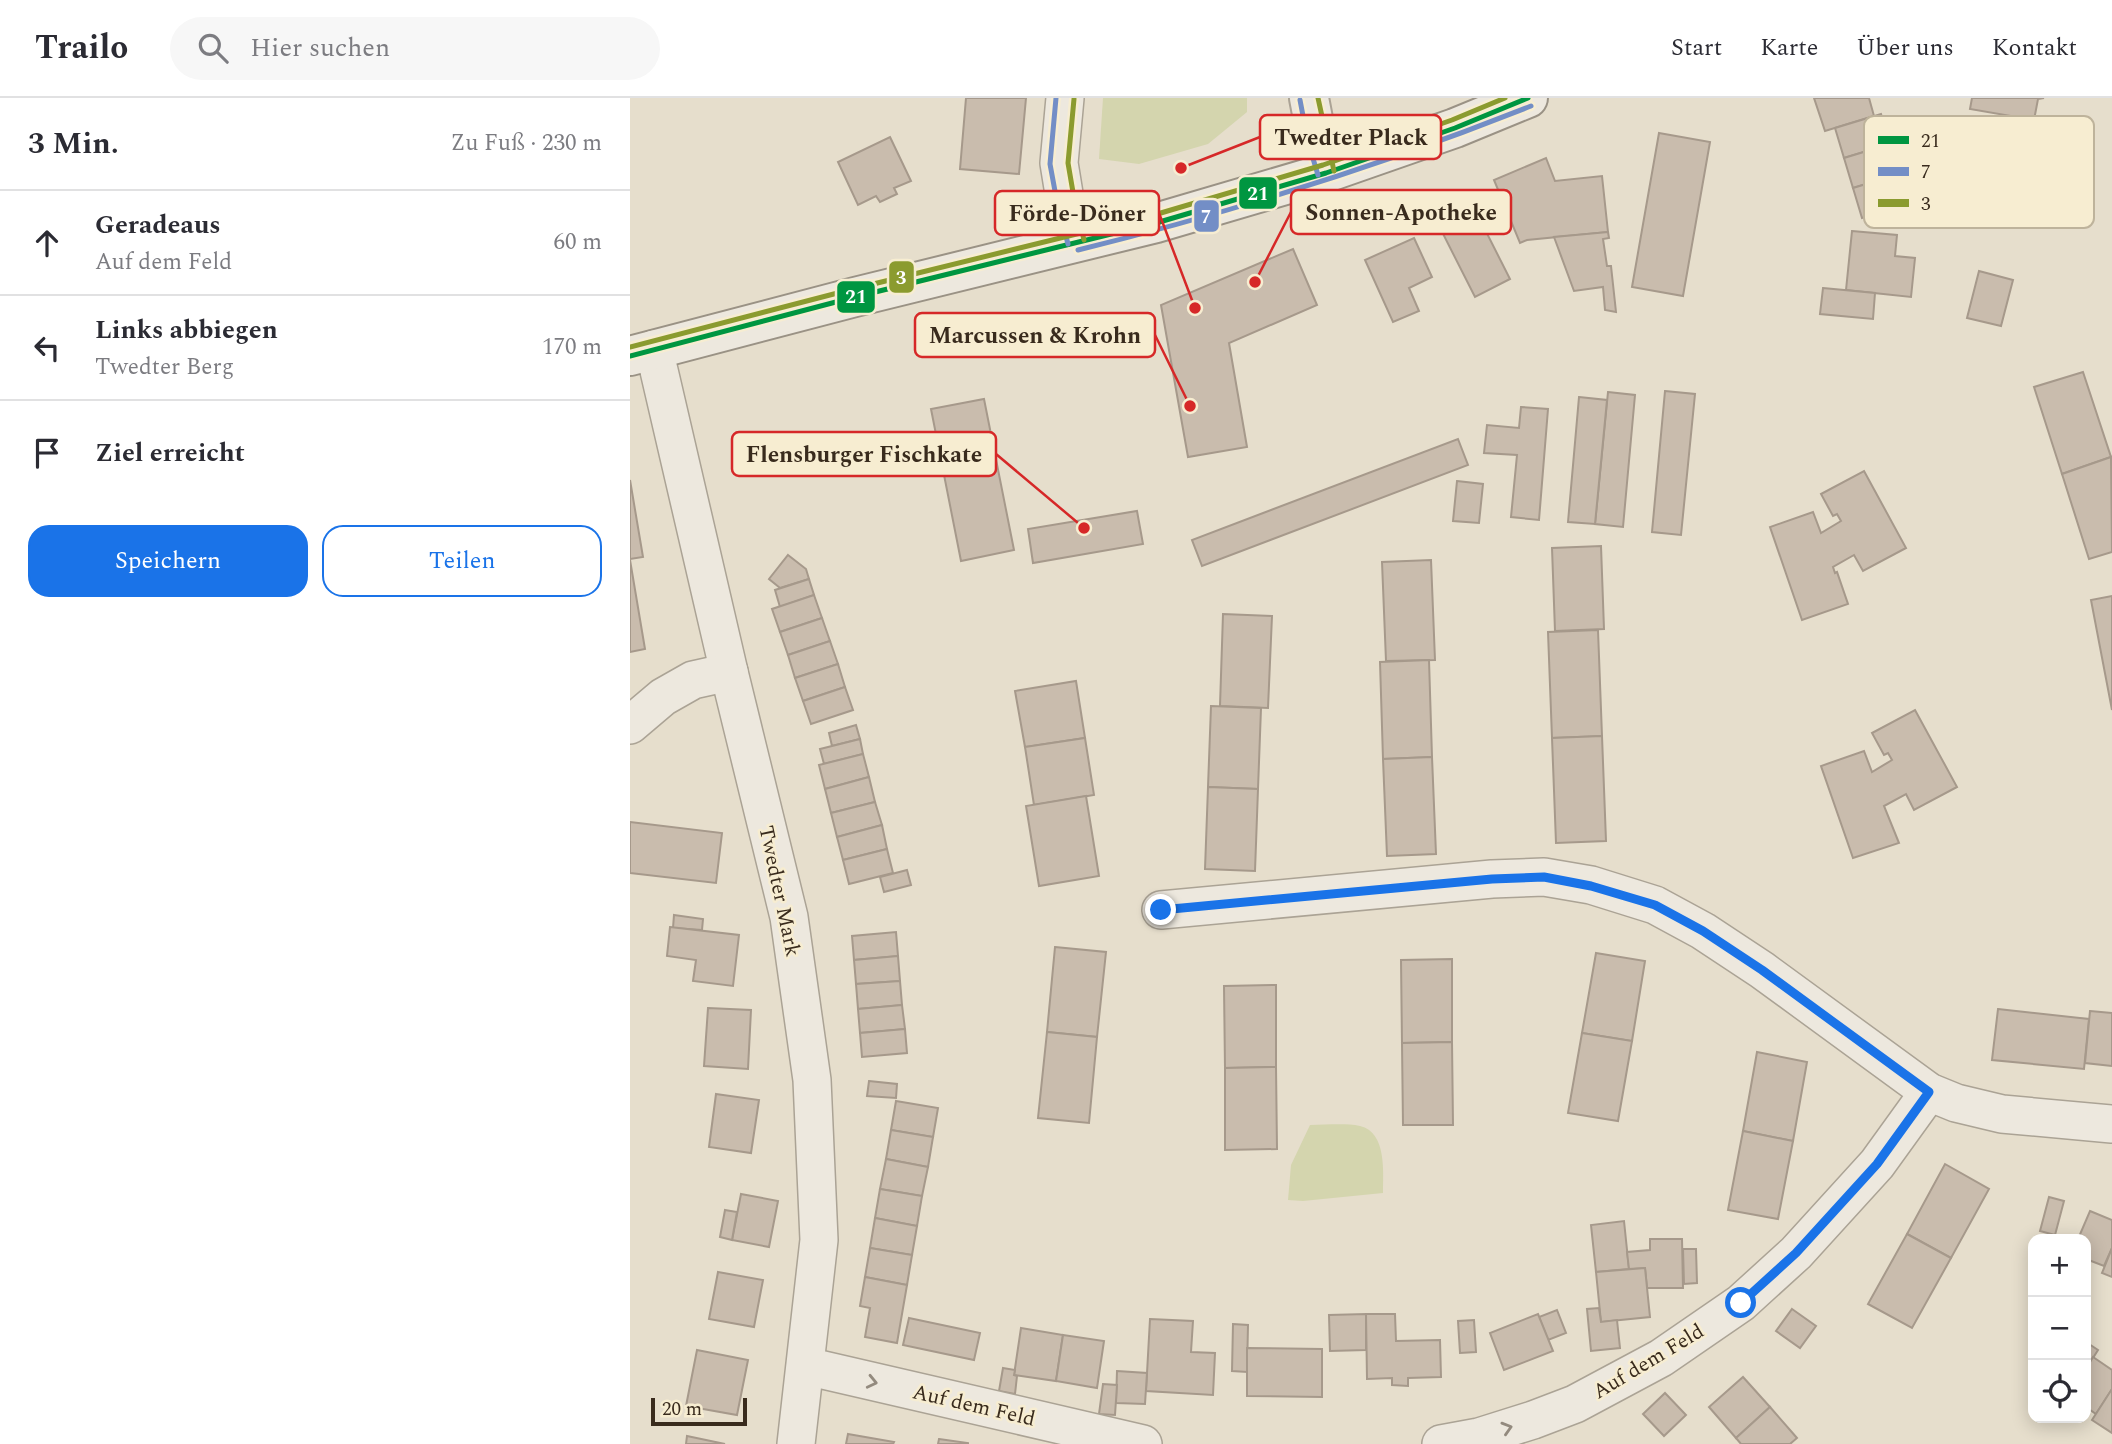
<!DOCTYPE html>
<html lang="de">
<head>
<meta charset="utf-8">
<style>
  :root { --surface:#fff; --page:#f7f7f7; --text:#2b2b33; --muted:#7c7c81; --line:#e1e1e2; --accent:#1a73e8 }
  body { margin:0; font-family:Spectral,serif; background:var(--page); color:var(--text) }
  .controls { position:absolute; right:21px; bottom:21px; display:grid; overflow:hidden; border-radius:14px; box-shadow:0 4px 18px #0003 }
  .controls button { width:63px; height:63px; display:grid; place-items:center; padding:0; border:0; border-bottom:2px solid var(--line); background:var(--surface); color:var(--text); font:35px sans-serif }
  .scale { position:absolute; left:21px; bottom:18px; width:96px; box-sizing:border-box; padding-left:7px; border:4px solid #392b1d; border-top:0; font-size:19px; line-height:24px; white-space:nowrap; color:#392b1d; -webkit-text-stroke:5px #f7edd1; paint-order:stroke }
  .stop { position:absolute; width:21px; height:21px; margin:-16px; border:5px solid #1a73e8; border-radius:50%; background:#fff }
  .stop.end { background:#1a73e8; border-color:#fff; box-shadow:0 2px 7px #0008 }
  .list { margin:0; padding:0; list-style:none }
  h2 { display:flex; justify-content:space-between; align-items:center; height:91px; margin:0; padding:0 28px; font-size:30px }
  h2 small { font-size:23px; font-weight:400; color:var(--muted) }
  .list li { display:grid; grid-template-columns:46px 1fr auto; gap:21px; align-items:center; box-sizing:border-box; height:105px; padding:0 28px; border-top:2px solid var(--line) }
  .list b { display:block; font-size:26px; white-space:nowrap }
  .list p { margin:0; font-size:23px; white-space:nowrap; color:var(--muted) }
  .list em { font-size:23px; font-style:normal; color:var(--muted) }
  .actions { display:flex; gap:14px; padding:21px 28px }
  .actions a { flex:1; padding:16px 0; border:2px solid var(--accent); border-radius:21px; text-align:center; font-size:24px; color:var(--accent) }
  .actions .main { background:var(--accent); color:#fff }
  .icon { flex:none; width:38px; height:38px; fill:none; stroke:currentColor; stroke-width:2; stroke-linecap:round; stroke-linejoin:round }
  .map { position:relative; flex:none; width:1482px; height:1346px; overflow:hidden }
  header { display:flex; align-items:center; gap:42px; box-sizing:border-box; height:98px; padding:0 35px; background:var(--surface); border-bottom:2px solid var(--line) }
  header strong { font-size:33px }
  nav { display:flex; gap:38px; margin-inline-start:auto; font-size:24px }
  .search { width:490px; height:63px; background:var(--page); display:flex; align-items:center; gap:18px; box-sizing:border-box; padding:0 24px; border-radius:38px; color:var(--muted); font-size:26px }
  main { display:flex }
  aside { flex:1; background:var(--surface) }
  .map>svg:first-child { display:block }
  .green { fill:#d4d5ae }
  .building { fill:#c9bcad; stroke:#a6998b; stroke-width:2 }
  .lines { fill:none; stroke-linecap:round; stroke-linejoin:round }
  .minor-casing { stroke:#aba395; stroke-width:40 }
  .tertiary-casing { stroke:#aba395; stroke-width:42 }
  .secondary-casing { stroke:#9a9285; stroke-width:42 }
  .minor { stroke:#ede8de; stroke-width:37 }
  .tertiary { stroke:#ede8de; stroke-width:38 }
  .secondary { stroke:#ede8de; stroke-width:38 }
  .bus-1-casing { stroke:#f7edd1; stroke-width:10 }
  .bus-2-casing { stroke:#f7edd1; stroke-width:10 }
  .bus-3-casing { stroke:#f7edd1; stroke-width:10 }
  .bus-1 { stroke:#009641; stroke-width:5 }
  .bus-2 { stroke:#738ec6; stroke-width:5 }
  .bus-3 { stroke:#8b9b2f; stroke-width:5 }
  .oneway { stroke:#938a7e }
  .route { stroke:#1a73e8; stroke-width:9 }
  .labels { text-anchor:middle; stroke-width:5; stroke-linejoin:round; paint-order:stroke }
  .street-label { font-size:21px; fill:#392b1d; stroke:#f7edd1 }
  .key { fill:#f7edd1; stroke:#beb39b; stroke-width:2 }
  .key-label { font-size:19px; fill:#392b1d }
  .leader { fill:none; stroke:#d62828; stroke-width:2.5 }
  .callout-dot { fill:#d62828; stroke:#f7edd1; stroke-width:2.5 }
  .callout { fill:#f7edd1; stroke:#d62828; stroke-width:2.5 }
  .callout-label { font-size:23px; text-anchor:middle; font-weight:bold; fill:#392b1d }
  .line-badge { stroke:#f7edd1; stroke-width:2.5 }
  .badge-label { font-size:19px; text-anchor:middle; font-weight:bold; fill:#fff }
</style>
</head>
<body>
<header>
<strong>Trailo</strong>
<div class="search"><svg class="icon" aria-label="search" viewBox="0 0 24 24"><circle cx="10" cy="10" r="6"/><path d="M15 15l6 6"/></svg>Hier suchen</div>
<nav><a>Start</a><a>Karte</a><a>Über uns</a><a>Kontakt</a></nav>
</header>
<main>
<aside>
<h2>3 Min.<small>Zu Fuß · 230 m</small></h2>
<ul class="list">
<li><svg class="icon" aria-label="ahead" viewBox="0 0 24 24"><path d="M12 20V5M6 11l6-6 6 6"/></svg><div><b>Geradeaus</b><p>Auf dem Feld</p></div><em>60 m</em></li>
<li><svg class="icon" aria-label="left" viewBox="0 0 24 24"><path d="M17 20v-9H6M10 6l-5 5 5 5"/></svg><div><b>Links abbiegen</b><p>Twedter Berg</p></div><em>170 m</em></li>
<li><svg class="icon" aria-label="arrive" viewBox="0 0 24 24"><path d="M6 21V4h12l-3 4 3 4H6"/></svg><div><b>Ziel erreicht</b></div></li>
</ul>
<div class="actions"><a class="main">Speichern</a><a>Teilen</a></div>
</aside>
<div class="map">
<svg width="1482" height="1346" viewBox="0 0 1482 1346">
  <rect width="100%" height="100%" fill="#e6decc"/>
  <g class="green">
    <polygon points="473,0 617,0 617,14 578,46 509,66 469,61"/>
    <path d="M680,1027C696,1027 715,1025 730,1028C757,1034 753,1075 753,1095L673,1103L658,1102L661,1067Z"/>
  </g>
  <g class="building">
    <polygon points="336,0 396,0 389,76 330,71"/>
    <polygon points="1184,0 1239,0 1244,18 1195,33"/>
    <polygon points="1342,0 1414,0 1408,1 1404,22 1340,11"/>
    <polygon points="1251,16 1260,46 1214,60 1205,30"/>
    <polygon points="1029,35 1080,44 1053,198 1002,189"/>
    <polygon points="260,39 281,83 264,90 267,96 250,104 246,98 228,107 208,64"/>
    <polygon points="1260,46 1269,76 1223,90 1214,60"/>
    <polygon points="916,60 925,83 972,78 978,134 897,142 890,145 864,82"/>
    <polygon points="1269,76 1278,106 1232,120 1223,90"/>
    <polygon points="837,96 880,181 845,199 802,114"/>
    <polygon points="1222,133 1267,137 1265,158 1285,160 1281,199 1216,192"/>
    <polygon points="978,134 979,140 973,141 977,168 981,168 986,214 975,212 973,189 944,193 924,139"/>
    <polygon points="784,140 802,179 779,190 789,213 763,224 735,162"/>
    <polygon points="663,151 687,207 599,245 617,349 558,359 531,207"/>
    <polygon points="1349,173 1383,182 1371,228 1337,220"/>
    <polygon points="1193,190 1245,195 1243,221 1190,216"/>
    <polygon points="1453,274 1481,359 1432,376 1404,289"/>
    <polygon points="1035,293 1065,296 1051,437 1022,434"/>
    <polygon points="978,294 1005,297 993,429 965,426"/>
    <polygon points="949,299 977,302 965,426 938,424"/>
    <polygon points="354,301 384,452 331,463 301,311"/>
    <polygon points="891,309 918,311 909,422 881,419 887,357 854,355 857,327 889,330"/>
    <polygon points="828,341 838,367 572,468 562,442"/>
    <polygon points="1481,359 1482,454 1459,461 1432,376"/>
    <polygon points="1234,373 1276,450 1233,473 1224,457 1203,469 1205,475 1207,474 1218,506 1172,522 1140,429 1183,414 1191,435 1211,423 1207,416 1203,418 1191,396"/>
    <polygon points="0,382 13,459 0,461"/>
    <polygon points="827,383 853,386 849,425 823,423"/>
    <polygon points="507,413 513,446 403,465 398,431"/>
    <polygon points="971,448 974,531 925,533 922,450"/>
    <polygon points="158,457 176,471 179,481 150,490 139,481"/>
    <polygon points="0,462 15,551 0,554"/>
    <polygon points="801,462 805,562 756,563 752,464"/>
    <polygon points="179,481 184,497 150,509 145,492"/>
    <polygon points="184,497 192,520 150,534 142,511"/>
    <polygon points="1482,498 1482,612 1461,502"/>
    <polygon points="593,516 642,518 638,610 590,608"/>
    <polygon points="192,520 200,543 158,557 150,534"/>
    <polygon points="968,532 972,638 922,640 918,534"/>
    <polygon points="200,543 208,566 165,580 158,557"/>
    <polygon points="799,562 802,659 753,661 750,564"/>
    <polygon points="208,566 215,589 173,603 165,580"/>
    <polygon points="446,583 455,640 395,649 385,593"/>
    <polygon points="215,589 223,612 181,626 173,603"/>
    <polygon points="581,608 631,610 628,691 578,689"/>
    <polygon points="1285,612 1327,689 1284,712 1276,696 1254,708 1269,745 1223,760 1191,668 1234,653 1242,674 1262,662 1258,655 1254,657 1242,635"/>
    <polygon points="226,627 230,641 202,648 199,635"/>
    <polygon points="972,638 976,743 926,745 922,640"/>
    <polygon points="455,640 464,697 404,707 395,649"/>
    <polygon points="230,641 233,656 194,666 190,651"/>
    <polygon points="233,656 239,679 195,691 189,667"/>
    <polygon points="802,659 806,756 757,758 753,661"/>
    <polygon points="239,679 245,704 201,715 195,691"/>
    <polygon points="578,689 628,691 625,773 575,771"/>
    <polygon points="456,698 469,778 409,788 396,708"/>
    <polygon points="245,704 252,727 207,739 201,715"/>
    <polygon points="0,724 92,735 86,785 0,775"/>
    <polygon points="252,727 257,751 213,762 207,739"/>
    <polygon points="257,751 263,775 219,786 213,762"/>
    <polygon points="277,772 281,787 254,794 250,779"/>
    <polygon points="44,817 73,821 72,832 43,830"/>
    <polygon points="40,829 109,837 103,888 63,883 66,862 37,858"/>
    <polygon points="266,834 268,858 224,862 222,838"/>
    <polygon points="425,849 476,854 467,939 417,934"/>
    <polygon points="966,855 1015,863 1002,943 952,935"/>
    <polygon points="268,858 270,883 226,886 224,862"/>
    <polygon points="822,861 822,944 772,945 771,862"/>
    <polygon points="270,883 272,907 228,911 226,886"/>
    <polygon points="646,887 646,969 595,970 594,888"/>
    <polygon points="272,907 275,931 230,935 228,911"/>
    <polygon points="78,910 121,912 118,971 74,968"/>
    <polygon points="1368,911 1459,921 1454,971 1362,962"/>
    <polygon points="1460,913 1482,915 1482,968 1455,965"/>
    <polygon points="275,931 277,955 232,959 230,935"/>
    <polygon points="417,934 467,939 459,1025 408,1020"/>
    <polygon points="952,935 1002,943 988,1023 938,1015"/>
    <polygon points="822,944 823,1027 773,1027 772,945"/>
    <polygon points="1127,954 1177,964 1163,1043 1113,1033"/>
    <polygon points="646,969 647,1051 595,1052 595,970"/>
    <polygon points="239,983 267,986 266,1000 237,998"/>
    <polygon points="86,996 129,1002 121,1055 79,1049"/>
    <polygon points="266,1003 308,1010 303,1039 261,1032"/>
    <polygon points="261,1032 303,1039 298,1069 256,1061"/>
    <polygon points="1113,1033 1163,1043 1148,1121 1098,1112"/>
    <polygon points="256,1061 298,1069 292,1098 250,1091"/>
    <polygon points="1315,1066 1359,1091 1321,1160 1277,1136"/>
    <polygon points="250,1091 292,1098 287,1128 245,1120"/>
    <polygon points="111,1096 148,1103 139,1149 102,1142"/>
    <polygon points="1419,1099 1434,1103 1425,1137 1410,1133"/>
    <polygon points="95,1112 107,1114 102,1142 90,1139"/>
    <polygon points="1460,1113 1482,1122 1482,1150 1474,1168 1456,1161 1456,1141 1448,1141"/>
    <polygon points="245,1120 287,1128 282,1157 240,1150"/>
    <polygon points="994,1123 999,1171 966,1174 961,1127"/>
    <polygon points="1277,1136 1321,1160 1282,1230 1238,1206"/>
    <polygon points="1020,1141 1052,1141 1053,1190 1017,1190 1015,1170 999,1171 997,1154 1020,1152"/>
    <polygon points="240,1150 282,1157 277,1187 235,1179"/>
    <polygon points="1482,1150 1482,1179 1472,1175"/>
    <polygon points="1053,1151 1066,1151 1067,1185 1054,1186"/>
    <polygon points="1015,1170 1020,1219 971,1224 966,1174"/>
    <polygon points="88,1174 133,1182 124,1229 79,1221"/>
    <polygon points="235,1179 277,1187 267,1245 235,1239 240,1210 230,1208"/>
    <polygon points="969,1210 971,1224 987,1222 990,1250 961,1253 957,1211"/>
    <polygon points="1162,1211 1186,1228 1170,1250 1146,1233"/>
    <polygon points="927,1212 936,1235 918,1242 909,1219"/>
    <polygon points="736,1216 765,1216 766,1243 810,1242 811,1279 778,1280 778,1288 762,1287 762,1280 737,1281"/>
    <polygon points="736,1216 736,1252 700,1253 699,1217"/>
    <polygon points="908,1216 923,1253 874,1272 860,1235"/>
    <polygon points="279,1220 350,1235 344,1262 273,1247"/>
    <polygon points="520,1221 563,1223 561,1254 585,1255 583,1297 516,1293"/>
    <polygon points="844,1222 846,1254 830,1255 828,1223"/>
    <polygon points="603,1226 618,1227 617,1274 602,1273"/>
    <polygon points="391,1230 433,1237 426,1283 384,1277"/>
    <polygon points="433,1237 474,1243 467,1290 426,1283"/>
    <polygon points="1456,1244 1468,1252 1456,1271"/>
    <polygon points="617,1250 692,1251 692,1299 617,1298"/>
    <polygon points="67,1252 118,1262 107,1317 56,1308"/>
    <polygon points="1463,1259 1482,1272 1482,1291 1466,1316 1456,1309 1456,1271"/>
    <polygon points="373,1270 385,1272 384,1277 387,1278 385,1296 369,1293"/>
    <polygon points="487,1273 517,1275 515,1306 486,1305"/>
    <polygon points="1113,1279 1140,1309 1106,1340 1079,1309"/>
    <polygon points="473,1286 487,1287 485,1317 469,1316"/>
    <polygon points="1482,1291 1482,1335 1462,1322"/>
    <polygon points="1035,1295 1056,1317 1034,1338 1013,1316"/>
    <polygon points="1140,1309 1167,1340 1160,1346 1111,1346 1106,1340"/>
    <polygon points="218,1336 264,1344 263,1346 216,1346"/>
    <polygon points="57,1338 95,1346 56,1346"/>
    <polygon points="309,1341 338,1345 338,1346 308,1346"/>
  </g>
  <g class="lines">
    <g class="minor-casing">
      <g id="minor">
        <polyline points="435,0 429,65 435,102 446,144"/>
        <polyline points="24,251 99,574 159,819 182,982 189,1142 166,1346"/>
        <polyline points="0,627 33,599 63,582 99,574"/>
        <polyline points="531,812 862,781 914,779 961,787 1025,807 1073,833 1132,872 1299,994 1326,1005 1372,1016 1482,1026"/>
        <polyline points="176,1268 513,1346"/>
        <polyline points="811,1346 849,1339 903,1322 945,1306 1031,1260 1111,1205 1166,1155 1247,1066 1299,994"/>
      </g>
    </g>
    <g class="tertiary-casing">
      <polyline id="tertiary" points="679,0 687,42 696,75"/>
    </g>
    <g class="secondary-casing">
      <polyline id="secondary" points="0,258 225,199 526,125 696,75 825,30 898,0"/>
    </g>
    <use href="#minor" class="minor"/>
    <use href="#tertiary" class="tertiary"/>
    <use href="#secondary" class="secondary"/>
    <g class="bus-1-casing">
      <polyline id="bus-1" points="0,258 225,199 526,125 696,75 825,30 898,0"/>
    </g>
    <g class="bus-2-casing">
      <g id="bus-2">
        <polyline points="426,0 420,66 427,104 438,146"/>
        <polyline points="670,2 678,44 688,77"/>
        <path d="M448,152C603,114 753,67 901,8"/>
      </g>
    </g>
    <g class="bus-3-casing">
      <g id="bus-3">
        <polyline points="688,0 704,73"/>
        <polyline points="444,1 438,65 444,100 454,142"/>
        <polyline points="0,249 223,191 524,117 693,67 822,22 875,0"/>
      </g>
    </g>
    <use href="#bus-1" class="bus-1"/>
    <use href="#bus-2" class="bus-2"/>
    <use href="#bus-3" class="bus-3"/>
  </g>
  <defs><path id="oneway-chevron" d="M-2-3.5L2.5 0L-2 3.5" fill="none" stroke-width="1.6" stroke-linecap="round" stroke-linejoin="round" transform="scale(1.75)"/></defs>
  <g class="oneway">
    <use href="#oneway-chevron" transform="translate(242 1284) rotate(13)"/>
    <use href="#oneway-chevron" transform="translate(877 1330) rotate(-17)"/>
  </g>
  <g class="lines">
    <polyline class="route" points="531,812 862,781 914,779 961,788 1025,807 1073,833 1132,872 1299,994 1247,1066 1166,1155 1111,1205"/>
  </g>
  <g class="labels">
    <g class="street-label">
      <text transform="translate(150 793) rotate(78)" y="7">Twedter Mark</text>
      <text transform="translate(1018 1263) rotate(-31)" y="7">Auf dem Feld</text>
      <text transform="translate(344 1307) rotate(13)" y="7">Auf dem Feld</text>
    </g>
  </g>
  <rect x="1234" y="18" width="230" height="112" rx="10" class="key"/>
  <rect x="1248" y="38" width="31" height="8" fill="#009641"/>
  <rect x="1248" y="69" width="31" height="9" fill="#738ec6"/>
  <rect x="1248" y="101" width="31" height="8" fill="#8b9b2f"/>
  <g class="key-label">
    <text x="1291" y="49">21</text>
    <text x="1291" y="80">7</text>
    <text x="1291" y="112">3</text>
  </g>
  <path class="leader" d="M551 70L630 39M625 184L661 114M565 210L529 115M560 308L525 237M454 430L366 356"/>
  <g class="callout-dot">
    <circle cx="551" cy="70" r="7"/>
    <circle cx="625" cy="184" r="7"/>
    <circle cx="565" cy="210" r="7"/>
    <circle cx="560" cy="308" r="7"/>
    <circle cx="454" cy="430" r="7"/>
  </g>
  <g class="callout">
    <rect x="630" y="17" width="181" height="44" rx="7"/>
    <rect x="661" y="92" width="220" height="44" rx="7"/>
    <rect x="365" y="93" width="164" height="44" rx="7"/>
    <rect x="285" y="215" width="240" height="44" rx="7"/>
    <rect x="102" y="334" width="264" height="44" rx="7"/>
  </g>
  <g class="callout-label">
    <text x="721" y="47">Twedter Plack</text>
    <text x="771" y="122">Sonnen-Apotheke</text>
    <text x="447" y="123">Förde-Döner</text>
    <text x="405" y="245">Marcussen &amp; Krohn</text>
    <text x="234" y="364">Flensburger Fischkate</text>
  </g>
  <g class="line-badge">
    <rect x="608" y="78" width="40" height="34" rx="7" fill="#009641"/>
    <rect x="563" y="101" width="27" height="34" rx="7" fill="#738ec6"/>
    <rect x="258" y="162" width="27" height="34" rx="7" fill="#8b9b2f"/>
    <rect x="206" y="182" width="40" height="34" rx="7" fill="#009641"/>
  </g>
  <g class="badge-label">
    <text x="628" y="102">21</text>
    <text x="576" y="125">7</text>
    <text x="271" y="186">3</text>
    <text x="226" y="205">21</text>
  </g>
</svg>
<div class="controls">
<button>+</button>
<button>−</button>
<button><svg class="icon" aria-label="locate" viewBox="0 0 24 24"><circle cx="12" cy="12" r="6"/><path d="M12 2v4M12 18v4M2 12h4M18 12h4"/></svg></button>
</div>
<div class="scale">20 m</div>
<div class="stop" style="left:1111px;top:1205px"></div>
<div class="stop end" style="left:531px;top:812px"></div>
</div>
</main>
</body>
</html>
